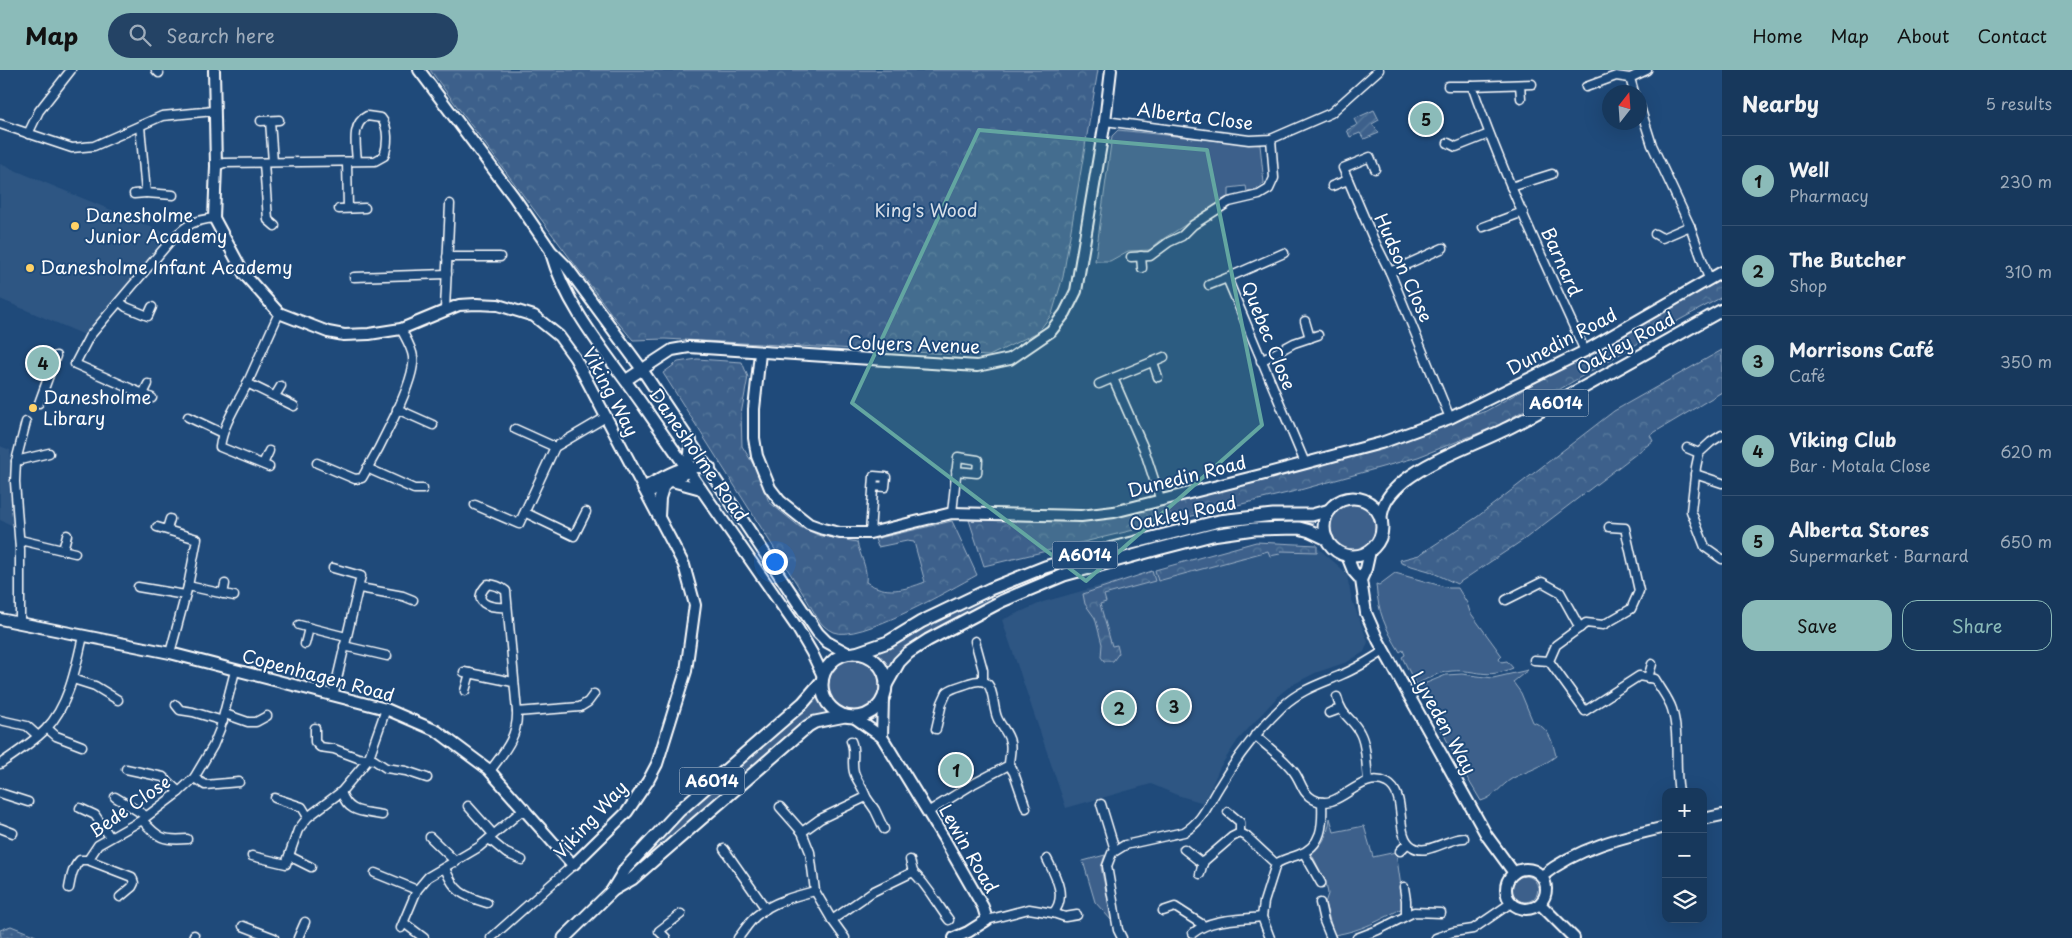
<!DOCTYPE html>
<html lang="en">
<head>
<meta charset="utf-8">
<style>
  :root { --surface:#17385c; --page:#244365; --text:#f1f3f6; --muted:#9eacbb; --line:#365272; --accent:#8bbbb9 }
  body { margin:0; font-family:"Playpen Sans",sans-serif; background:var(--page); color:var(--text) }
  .controls { position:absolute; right:15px; bottom:15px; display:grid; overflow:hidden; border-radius:10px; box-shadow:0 5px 20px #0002 }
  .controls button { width:45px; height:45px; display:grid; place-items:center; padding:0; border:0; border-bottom:1px solid var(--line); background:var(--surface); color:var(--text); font:25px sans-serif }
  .compass { position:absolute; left:1602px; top:15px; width:45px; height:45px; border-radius:50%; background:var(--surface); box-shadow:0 5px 20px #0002; rotate:17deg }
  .you { position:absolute; left:774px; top:491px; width:18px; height:18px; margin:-12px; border:4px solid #fff; border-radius:50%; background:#1a73e8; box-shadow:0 0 0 8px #1a73e833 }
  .badge { display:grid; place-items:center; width:32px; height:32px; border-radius:50%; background:var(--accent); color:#111; font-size:16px; font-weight:700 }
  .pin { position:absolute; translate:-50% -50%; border:2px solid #fff; box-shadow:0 1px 5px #0006 }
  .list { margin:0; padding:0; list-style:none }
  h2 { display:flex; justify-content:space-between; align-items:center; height:65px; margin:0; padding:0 20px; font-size:21px }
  h2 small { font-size:16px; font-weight:400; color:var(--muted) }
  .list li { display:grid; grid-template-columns:32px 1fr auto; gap:15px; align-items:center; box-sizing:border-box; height:90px; padding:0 20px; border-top:1px solid var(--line) }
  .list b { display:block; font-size:19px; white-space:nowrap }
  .list p { margin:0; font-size:16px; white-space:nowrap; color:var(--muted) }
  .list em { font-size:16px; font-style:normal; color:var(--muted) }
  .actions { display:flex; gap:10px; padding:15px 20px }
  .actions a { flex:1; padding:11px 0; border:1px solid var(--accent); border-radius:15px; text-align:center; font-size:18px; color:var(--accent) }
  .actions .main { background:var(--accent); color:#111 }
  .icon { flex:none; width:28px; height:28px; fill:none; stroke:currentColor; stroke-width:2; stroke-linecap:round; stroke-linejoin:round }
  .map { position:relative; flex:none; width:1722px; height:868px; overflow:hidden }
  header { display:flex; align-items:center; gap:30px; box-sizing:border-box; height:70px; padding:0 25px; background:var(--accent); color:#111 }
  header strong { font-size:24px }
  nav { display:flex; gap:28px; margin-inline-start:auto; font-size:18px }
  .search { width:350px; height:45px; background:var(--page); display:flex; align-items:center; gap:12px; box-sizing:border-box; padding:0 18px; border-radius:28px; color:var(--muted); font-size:19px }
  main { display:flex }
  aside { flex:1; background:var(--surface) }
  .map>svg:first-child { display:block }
  .built { fill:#2e5683 }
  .grass { fill:#3c618b; stroke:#9eb0c5 }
  .forest { fill:url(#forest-crowns); stroke:#9eb0c5 }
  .park { fill:url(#park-dots); stroke:#9eb0c5 }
  .garden { fill:url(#garden-furrows); stroke:#9eb0c5 }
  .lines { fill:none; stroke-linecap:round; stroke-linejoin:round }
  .street-casing { stroke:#fff; stroke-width:11 }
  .secondary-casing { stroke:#fff; stroke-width:14 }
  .primary-casing { stroke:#fff; stroke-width:15 }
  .street { stroke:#1f4a7a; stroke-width:8 }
  .secondary { stroke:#1f4a7a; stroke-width:10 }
  .primary { stroke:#1f4a7a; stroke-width:11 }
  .marked { fill:#63a6a1; fill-opacity:0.2; stroke:#63a6a1; stroke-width:4; stroke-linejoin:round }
  .poi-dot { fill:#ffd166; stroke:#1f4a7a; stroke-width:2 }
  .labels { text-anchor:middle; stroke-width:4; stroke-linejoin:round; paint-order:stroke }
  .shield { fill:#1f4a7a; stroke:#bcc9d7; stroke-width:1 }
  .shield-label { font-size:16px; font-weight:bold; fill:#fff }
  .street-label { font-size:18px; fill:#fff; stroke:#1f4a7a }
  .park-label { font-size:18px; fill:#d8dfe8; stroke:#1f4a7a }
  .poi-label { font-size:18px; fill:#fff; stroke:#1f4a7a; text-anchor:start }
</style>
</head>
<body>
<header>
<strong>Map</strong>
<div class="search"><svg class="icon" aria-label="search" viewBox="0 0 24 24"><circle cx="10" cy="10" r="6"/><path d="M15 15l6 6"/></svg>Search here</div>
<nav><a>Home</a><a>Map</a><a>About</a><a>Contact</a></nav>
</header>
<main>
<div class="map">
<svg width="1722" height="868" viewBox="0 0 1722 868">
  <defs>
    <pattern id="forest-crowns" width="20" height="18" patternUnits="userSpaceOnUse" patternTransform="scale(1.25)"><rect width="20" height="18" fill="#3c618b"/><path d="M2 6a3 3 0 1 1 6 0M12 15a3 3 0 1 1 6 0" fill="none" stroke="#59799c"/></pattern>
    <pattern id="park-dots" width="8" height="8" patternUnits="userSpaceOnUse" patternTransform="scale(1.25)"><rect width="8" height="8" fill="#3c618b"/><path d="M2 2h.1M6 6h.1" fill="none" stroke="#59799c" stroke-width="1.8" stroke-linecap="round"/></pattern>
    <pattern id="garden-furrows" width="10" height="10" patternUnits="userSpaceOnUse" patternTransform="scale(1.25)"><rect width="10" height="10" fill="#3c618b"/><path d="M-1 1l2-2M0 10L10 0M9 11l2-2" fill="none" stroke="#59799c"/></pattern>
  </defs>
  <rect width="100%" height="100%" fill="#1f4a7a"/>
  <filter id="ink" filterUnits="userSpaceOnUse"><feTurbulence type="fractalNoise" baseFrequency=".02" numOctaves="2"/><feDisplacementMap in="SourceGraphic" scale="10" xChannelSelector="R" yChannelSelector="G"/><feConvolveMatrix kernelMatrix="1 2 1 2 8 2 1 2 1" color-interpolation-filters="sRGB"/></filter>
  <g filter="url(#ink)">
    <g class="built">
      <polygon points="0,94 169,164 85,265 0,229"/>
      <polygon points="0,376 10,380 14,456 0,450"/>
      <polygon points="1256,472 1319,479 1342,499 1347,506 1352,530 1368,572 1364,582 1347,592 1315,603 1290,616 1279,625 1238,670 1220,697 1204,733 1177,725 1151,714 1066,738 1002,550 1043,532"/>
    </g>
    <g class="grass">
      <path d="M1118,60L1260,75L1264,113L1254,121L1247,122L1246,116L1229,118V126C1212,136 1196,148 1179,159C1167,167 1162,168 1150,180L1128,181L1110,191H1095L1112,66Z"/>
      <circle cx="1354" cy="457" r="24"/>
      <path d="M1395,503L1449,518H1458L1467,533L1470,542L1502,586L1499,589L1501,592L1507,591L1513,598C1485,610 1478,599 1452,601C1439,602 1427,608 1416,615L1402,587L1405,585L1403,580L1400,582C1385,558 1378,542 1376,514L1379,515Z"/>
      <polygon points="989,524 992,531 888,602 881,589 873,584 938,548"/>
      <circle cx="854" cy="615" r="28"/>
      <path d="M1528,600L1513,612L1521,623L1533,652C1549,658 1552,670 1556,686C1540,698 1530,700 1513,708C1501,715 1495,727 1481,731L1460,696L1419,616L1446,605L1462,604L1493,608Z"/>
      <polygon points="817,625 831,643 807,650 619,813 694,733"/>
      <path d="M1330,748L1334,762L1364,756L1373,787L1396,782L1404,837C1381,850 1361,861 1334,865L1325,833L1328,824L1326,812L1311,783C1324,775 1328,763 1330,748Z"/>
      <polygon points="1105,785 1101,797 1112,851 1095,832 1083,791"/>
      <circle cx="1525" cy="819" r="13"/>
    </g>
    <g class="forest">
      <polygon points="430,0 1098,0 1063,207 1052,244 1038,262 989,286 665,269 633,270 616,250"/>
      <polygon points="1722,206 1722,227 1659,261 1499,355 1418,387 1300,420 984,496 969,450 1084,450 1373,380 1486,341"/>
      <polygon points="1722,280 1722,322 1650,365 1653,371 1526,468 1457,514 1429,501 1401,493 1400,490 1419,485 1477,447 1614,341"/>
      <path d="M697,289L742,292L748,307L741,344L742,376L758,402L769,432L800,457L818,465L857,472C860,486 868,498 866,512C886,525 904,520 925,512L914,472L907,471L878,477L875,469L952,451L977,505C951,519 859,573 833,562C819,556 814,541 807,530L663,303L678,292Z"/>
      <polygon points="1256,472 1317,475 1317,482 1281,481 1280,484 1270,486 1268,481 1158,511 1155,500"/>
      <polygon points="1152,501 1155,511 1104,525 1106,532 1100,534 1112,576 1117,575 1119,583 1113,591 1104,591 1101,587 1102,574 1095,548 1085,534 1083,524"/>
    </g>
    <polygon class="park" points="11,856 36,866 37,868 1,868 0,860"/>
    <polygon class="garden" points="1374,40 1379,50 1372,54 1379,63 1364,69 1360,63 1350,67 1347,60 1357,55 1354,49"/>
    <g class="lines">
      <g class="street-casing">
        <g id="street">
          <polyline points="156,0 159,3"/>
          <path d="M1532,14L1472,16C1504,107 1545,194 1585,281"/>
          <polyline points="1520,15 1521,28"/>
          <polyline points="1448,16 1472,16"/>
          <polyline points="1586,17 1616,6 1630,8"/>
          <polyline points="1634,22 1630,8 1647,0"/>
          <polyline points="1640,37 1652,75 1690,156 1709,209"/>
          <polyline points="261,51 279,50"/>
          <polyline points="270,51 273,92"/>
          <polyline points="1105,51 1249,70 1271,69 1331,43 1379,0"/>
          <polyline points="0,54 72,78 94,76 162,46 214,41"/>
          <polyline points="140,56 146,123 173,125"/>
          <polyline points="28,64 39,41 71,0"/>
          <polyline points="1448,73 1456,77 1489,64"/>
          <polyline points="347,92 348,138"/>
          <polyline points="264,93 268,150 275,156"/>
          <path d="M216,96L224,93L375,91L384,86C388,75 389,57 381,48L367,46C351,54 356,76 357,91"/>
          <polyline points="1375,99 1370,87 1343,98 1373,168 1390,202 1450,348"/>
          <polyline points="1332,116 1348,110"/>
          <polyline points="1511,117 1552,104"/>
          <polyline points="134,124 146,123"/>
          <polyline points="339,139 365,138"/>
          <polyline points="1483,157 1523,142"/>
          <polyline points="1655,164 1662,168 1690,156"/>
          <polyline points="1284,183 1227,208 1305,393"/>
          <polyline points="1141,186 1142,198"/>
          <polyline points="447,187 500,187"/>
          <polyline points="1131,187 1150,186 1169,172 1182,166 1193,155 1229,132 1259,125 1269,119 1274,108 1271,69"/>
          <polyline points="1390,202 1443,178"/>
          <polyline points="354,207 447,204"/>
          <polyline points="1209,215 1227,208"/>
          <polyline points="120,232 126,237 148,246 152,237"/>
          <polyline points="445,239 450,134"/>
          <polyline points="1305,251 1310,268"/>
          <polyline points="1261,291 1294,273 1318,265"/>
          <polyline points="1153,292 1158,307"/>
          <polyline points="247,313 294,336"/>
          <polyline points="1099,314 1113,308"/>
          <polyline points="143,324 148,314"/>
          <polyline points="275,326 281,316"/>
          <path d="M152,328L75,294L89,267L172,169C189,154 191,151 214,148"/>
          <polyline points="39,333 56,286"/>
          <polyline points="397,339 433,355"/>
          <polyline points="188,347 222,363"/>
          <polyline points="515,359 555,377"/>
          <polyline points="1722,365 1711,372 1699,383 1696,397 1691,441 1705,477 1722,489"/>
          <polyline points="1687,378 1699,383"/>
          <polyline points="16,391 49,383"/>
          <path d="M317,393L355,409L362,408C375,386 417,310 413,287C412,278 405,267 401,259"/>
          <polyline points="263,394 269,381"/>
          <path d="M269,397L220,377C223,354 237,335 247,314C258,290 268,267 279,243"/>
          <polyline points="367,398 414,419 423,419"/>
          <polyline points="1695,404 1722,413"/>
          <polyline points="1161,431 1144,379 1113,308 1164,287"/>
          <polyline points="475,435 519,454 555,377 606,347"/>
          <polyline points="526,443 574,466 586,442"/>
          <polyline points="952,443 958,387 978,390 977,403 956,401"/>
          <polyline points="157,457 197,469 188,516 170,583"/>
          <path d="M1609,457L1625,458L1639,521L1631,539L1603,555L1586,553L1556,575L1549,591L1585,641L1639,606L1655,609C1660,618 1669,629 1672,639C1680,666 1674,695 1679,722"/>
          <polyline points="167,459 170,449"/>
          <polyline points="870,463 874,406 886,407 885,417 874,416"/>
          <polyline points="20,470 75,483"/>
          <polyline points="63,480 67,465"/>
          <polyline points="333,498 361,506 333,626"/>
          <polyline points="188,516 234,526"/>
          <polyline points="138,517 185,525"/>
          <polyline points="360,518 403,526 413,530"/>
          <polyline points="223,524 225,514"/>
          <polyline points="1506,530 1542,512 1560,522 1580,558"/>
          <polyline points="20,552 20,479 15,412 16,391 26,352"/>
          <polyline points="299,555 346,567"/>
          <polyline points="975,571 983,600 983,611"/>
          <polyline points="305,574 309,558"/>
          <polyline points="344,576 387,586"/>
          <polyline points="1534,590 1549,591"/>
          <polyline points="464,602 513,612"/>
          <polyline points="1648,608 1652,594"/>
          <polyline points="73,609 95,616 118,630"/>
          <polyline points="465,621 470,603"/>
          <path d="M1337,627C1342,648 1352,647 1360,663C1367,676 1366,695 1368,710"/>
          <polyline points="176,635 180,640 193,642 223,651"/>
          <polyline points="517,642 580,637 588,632 594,624"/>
          <polyline points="1329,643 1340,639"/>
          <polyline points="225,644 248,652 256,652 267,646"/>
          <polyline points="0,650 27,656 38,666"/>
          <polyline points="47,658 56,666 82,676"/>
          <polyline points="315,658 315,672 320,677 334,679 358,688 374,690 386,698 406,701 427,708"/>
          <path d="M1255,665C1267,677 1283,687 1294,702C1301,711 1302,723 1313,729C1339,744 1359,699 1387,713C1409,725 1393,766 1413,777C1427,786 1448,768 1464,768"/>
          <path d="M851,671C856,682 851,691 854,702C856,710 863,717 866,727"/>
          <path d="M0,694C15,684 33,672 46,659C69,635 76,597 83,566"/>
          <polyline points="1009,695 1014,703 1026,738"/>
          <polyline points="126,699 163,707 179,722"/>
          <path d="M490,701C504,682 518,667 517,642L506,521C500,516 495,515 488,514C469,533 490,538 506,537"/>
          <polyline points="194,708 205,715 239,712"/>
          <path d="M341,722C349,744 362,741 382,745"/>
          <polyline points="0,723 28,732"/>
          <polyline points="115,727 146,746"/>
          <polyline points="275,728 302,737 308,747"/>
          <polyline points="1101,734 1115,780"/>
          <polyline points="468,736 493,764"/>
          <polyline points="780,737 802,762 810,782 815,821 832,850 845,868"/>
          <polyline points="80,738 95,745 110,767"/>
          <path d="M928,742L973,714L1009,695C1009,687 1012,680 1010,672C1008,661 998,654 996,644C991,626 995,604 969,613C962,616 953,617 947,622L942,633L936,659"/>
          <polyline points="1228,742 1240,752 1240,763"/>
          <path d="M142,750C158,768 163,771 187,769"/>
          <polyline points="0,758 13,763"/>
          <polyline points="802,762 820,749 866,727 875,740 884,759"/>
          <polyline points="430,767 456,792"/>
          <polyline points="489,769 506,783 522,790"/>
          <polyline points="724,779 766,839"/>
          <polyline points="1184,779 1203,794"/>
          <polyline points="1400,781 1408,773"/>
          <polyline points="1304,783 1321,813"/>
          <polyline points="252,786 286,794 298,760 308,747 341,722 368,690 386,639"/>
          <polyline points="289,786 311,797"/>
          <polyline points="88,790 98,775 142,750 179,722 194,708 213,676 220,659 235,601"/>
          <polyline points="910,790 913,802"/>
          <path d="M445,798C454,822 463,826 487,833"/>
          <polyline points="375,803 417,820"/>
          <path d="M1200,804L1203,792L1232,767L1240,763L1246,766L1276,794C1283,789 1290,788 1298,785C1323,776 1323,754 1322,732"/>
          <polyline points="1404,817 1406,830 1406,845"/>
          <path d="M69,818C71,808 72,798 80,790H88L132,807L134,813L132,817L120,827"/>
          <polyline points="1320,833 1324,851 1331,868"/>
          <polyline points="1163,841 1175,837 1203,855"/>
          <polyline points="1053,843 1065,847 1077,845"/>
          <path d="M832,850L872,822L913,802C928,816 936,833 949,850"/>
          <path d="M987,850L1029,839L1053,843C1068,827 1055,805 1047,789"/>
          <polyline points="404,853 424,868"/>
          <polyline points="243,856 274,868"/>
          <polyline points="401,858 417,820 428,807 479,777 525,738"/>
          <path d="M1193,863C1212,848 1239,850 1262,847"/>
          <polyline points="193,868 194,865"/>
          <polyline points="298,868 305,852"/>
          <polyline points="491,868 573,795"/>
          <polyline points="666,868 659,861 681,844"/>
          <path d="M738,868C744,861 749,852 756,846C772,832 795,826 815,821"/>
          <path d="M1122,868L1118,860L1107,796L1112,783L1125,775L1184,762C1203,751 1208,734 1219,717C1237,687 1258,660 1283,636C1300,620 1320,614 1341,605C1356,599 1370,590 1384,581"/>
          <polyline points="1270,868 1262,847 1264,832 1276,794"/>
          <polyline points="1357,868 1378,860 1414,842 1441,843"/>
          <polyline points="1436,868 1453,862 1473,859 1511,833"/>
        </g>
      </g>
      <g class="secondary-casing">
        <g id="secondary">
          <polyline points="419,0 514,127 551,181 566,196 641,298 818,563 827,572 849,584"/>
          <path d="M551,183C567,240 612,290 645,338C696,411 747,485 798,559L812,583L823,606"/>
          <polyline points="760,283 754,339 754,368 757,386 770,418 780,431 809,454 823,459 840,463 870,463 952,443 1081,446 1114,442 1261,405 1381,373 1450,348 1585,281 1722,202"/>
          <polyline points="626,310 672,280 689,277 977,296 1010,289 1051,261 1065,243 1076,221 1105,51 1111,0"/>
          <polyline points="672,411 701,419"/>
          <path d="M643,418C668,405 680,393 710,398"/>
          <polyline points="647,424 685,403 690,384 691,370"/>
          <polyline points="659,446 660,428 664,415"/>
          <polyline points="1347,486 1353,501 1361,510 1366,543 1378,570 1487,766 1514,803"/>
          <polyline points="1361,510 1366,499 1370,481"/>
          <polyline points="0,549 170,583 386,639 437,661 488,699 573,795 627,742 648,711 657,694 686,601 695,535 684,495 575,288 559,266 534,246 498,235 476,234 459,235 401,259 369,264 344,265 328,262 279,243 244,204 214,148 216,96 214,0"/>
          <polyline points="855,648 882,667 943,767 983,837 987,850 968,862 954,868"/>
          <polyline points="882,667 883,629"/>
          <polyline points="1703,749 1722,745"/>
          <circle cx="1526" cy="819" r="20"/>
          <path d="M1542,806C1577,778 1622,767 1666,757"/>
          <polyline points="1540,834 1574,868"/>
        </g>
      </g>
      <g class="primary-casing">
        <g id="primary">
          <circle cx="1353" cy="457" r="29"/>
          <path d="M1381,448C1382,432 1392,421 1404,411C1433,388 1479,373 1512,356C1583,319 1652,279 1722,240"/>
          <polyline points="856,583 888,572 921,552 990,519 1045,497 1081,486 1219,451 1273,445 1312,445 1330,440"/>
          <circle cx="854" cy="615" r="32"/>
          <polyline points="886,615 899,592 908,583 928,570 1002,531 1064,505 1158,479 1212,465 1254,459 1299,458 1310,461 1327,469"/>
          <polyline points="613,820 632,809 808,656 815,652 845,646"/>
          <polyline points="564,868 612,821 626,798 680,740 803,633 822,611"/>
        </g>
      </g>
      <use href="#street" class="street"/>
      <use href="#secondary" class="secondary"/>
      <use href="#primary" class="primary"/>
    </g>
  </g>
  <path class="marked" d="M979,60L1207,80L1262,355L1086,511L852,333Z"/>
  <g class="poi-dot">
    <circle cx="75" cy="156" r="5"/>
    <circle cx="30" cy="198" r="5"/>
    <circle cx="33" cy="338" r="5"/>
  </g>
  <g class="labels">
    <g class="shield">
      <rect x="1523.5" y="319.5" width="65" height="27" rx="4"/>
      <rect x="1052.5" y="471.5" width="65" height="27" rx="4"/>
      <rect x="679.5" y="697.5" width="65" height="27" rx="4"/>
    </g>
    <g class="shield-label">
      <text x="1556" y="339">A6014</text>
      <text x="1085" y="491">A6014</text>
      <text x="712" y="717">A6014</text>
    </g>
    <g class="street-label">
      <text transform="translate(1195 47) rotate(7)" y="6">Alberta Close</text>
      <text transform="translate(1561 192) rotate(66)" y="6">Barnard</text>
      <text transform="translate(1403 198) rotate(66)" y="6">Hudson Close</text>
      <text transform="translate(1268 266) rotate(68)" y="6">Quebec Close</text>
      <text transform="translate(1562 272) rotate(-28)" y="6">Dunedin Road</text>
      <text transform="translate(1626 274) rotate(-29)" y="6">Oakley Road</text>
      <text transform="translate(914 275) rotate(2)" y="6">Colyers Avenue</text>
      <text transform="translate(610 322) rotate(62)" y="6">Viking Way</text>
      <text transform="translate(698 385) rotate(55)" y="6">Danesholme Road</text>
      <text transform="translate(1187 407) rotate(-14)" y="6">Dunedin Road</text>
      <text transform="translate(1183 444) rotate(-12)" y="6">Oakley Road</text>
      <text transform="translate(318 606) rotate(15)" y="6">Copenhagen Road</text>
      <text transform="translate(1443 653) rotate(61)" y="6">Lyveden Way</text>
      <text transform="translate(130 737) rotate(-35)" y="6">Bede Close</text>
      <text transform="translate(591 750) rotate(-47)" y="6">Viking Way</text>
      <text transform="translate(968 779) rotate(60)" y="6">Lewin Road</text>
    </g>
    <g class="park-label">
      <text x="926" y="147">King's Wood</text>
    </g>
    <g class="poi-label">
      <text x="85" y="152">Danesholme<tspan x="85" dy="21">Junior Academy</tspan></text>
      <text x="40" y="204">Danesholme Infant Academy</text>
      <text x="43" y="334">Danesholme<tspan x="43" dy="21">Library</tspan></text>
    </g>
  </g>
</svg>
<div class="controls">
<button>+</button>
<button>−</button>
<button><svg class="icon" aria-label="layers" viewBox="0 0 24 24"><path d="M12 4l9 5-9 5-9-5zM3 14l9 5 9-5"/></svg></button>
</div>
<svg class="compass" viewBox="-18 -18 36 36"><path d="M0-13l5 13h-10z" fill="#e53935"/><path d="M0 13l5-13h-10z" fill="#9eacbb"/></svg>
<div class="you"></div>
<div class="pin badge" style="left:956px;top:700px">1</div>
<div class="pin badge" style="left:1119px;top:638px">2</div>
<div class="pin badge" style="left:1174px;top:636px">3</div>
<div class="pin badge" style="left:43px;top:293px">4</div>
<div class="pin badge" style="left:1426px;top:49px">5</div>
</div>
<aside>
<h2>Nearby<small>5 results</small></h2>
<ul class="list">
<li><span class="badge">1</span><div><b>Well</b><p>Pharmacy</p></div><em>230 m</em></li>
<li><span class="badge">2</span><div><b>The Butcher</b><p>Shop</p></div><em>310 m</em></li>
<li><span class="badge">3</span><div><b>Morrisons Café</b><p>Café</p></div><em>350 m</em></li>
<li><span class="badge">4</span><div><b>Viking Club</b><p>Bar · Motala Close</p></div><em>620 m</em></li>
<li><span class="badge">5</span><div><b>Alberta Stores</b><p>Supermarket · Barnard</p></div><em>650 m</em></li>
</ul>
<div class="actions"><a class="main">Save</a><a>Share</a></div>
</aside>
</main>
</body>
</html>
